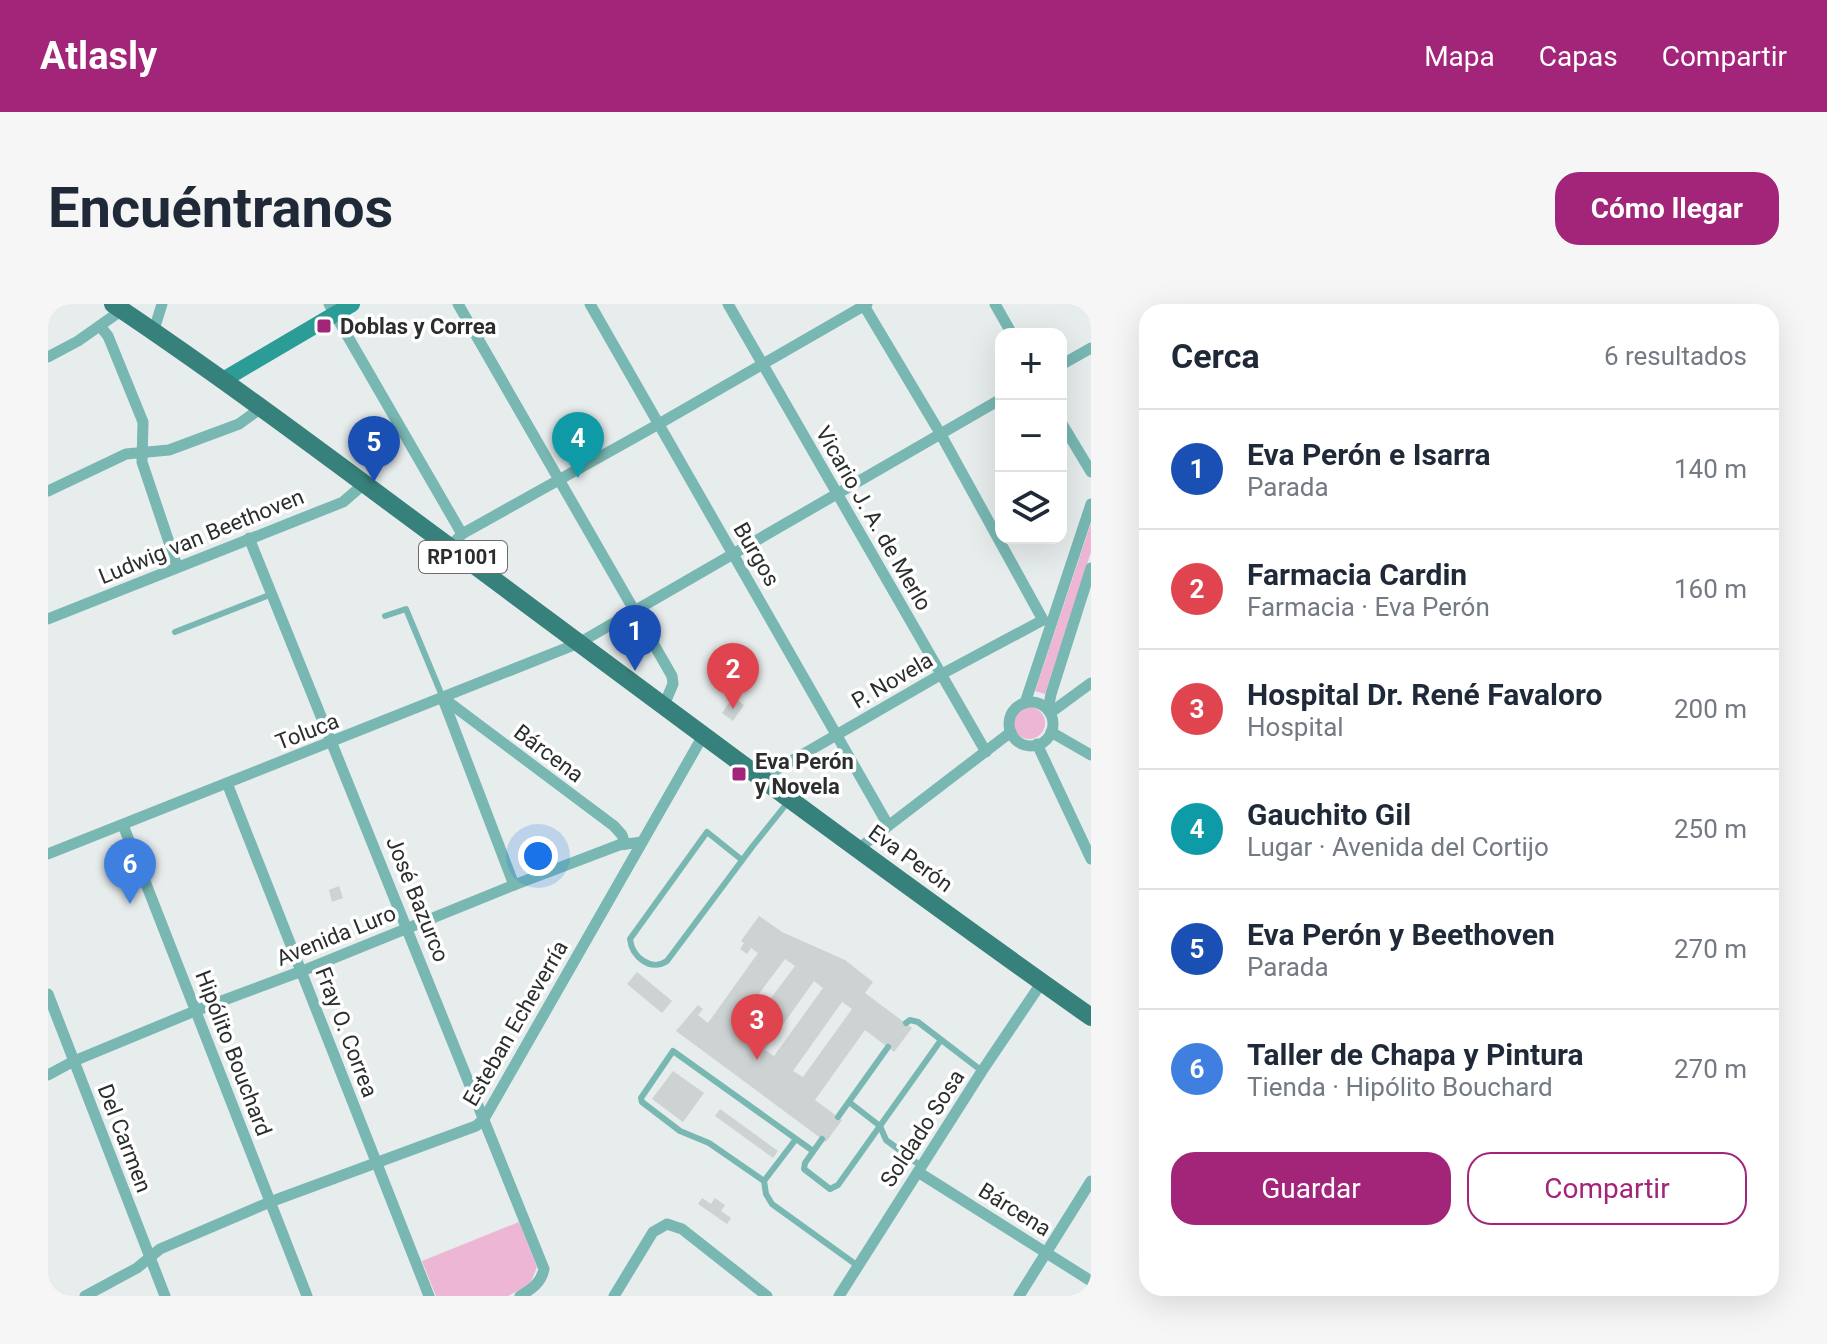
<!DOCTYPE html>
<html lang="es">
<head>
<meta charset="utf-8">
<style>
  :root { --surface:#fff; --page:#f6f6f7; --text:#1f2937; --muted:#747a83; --line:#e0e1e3; --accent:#a22579 }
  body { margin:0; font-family:Roboto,sans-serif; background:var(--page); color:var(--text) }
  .controls { position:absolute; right:24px; top:24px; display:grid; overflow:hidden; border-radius:16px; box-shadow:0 8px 32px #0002 }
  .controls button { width:72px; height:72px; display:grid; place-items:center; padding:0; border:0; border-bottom:2px solid var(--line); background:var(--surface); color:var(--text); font:40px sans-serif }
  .you { position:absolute; left:490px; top:552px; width:28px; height:28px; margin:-20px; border:6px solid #fff; border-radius:50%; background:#1a73e8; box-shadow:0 0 0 12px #1a73e833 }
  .badge { display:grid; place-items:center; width:52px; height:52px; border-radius:50%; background:var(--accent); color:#fff; font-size:26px; font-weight:700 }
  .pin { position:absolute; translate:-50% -66px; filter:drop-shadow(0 2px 4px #0008) }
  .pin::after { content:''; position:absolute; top:42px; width:28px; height:24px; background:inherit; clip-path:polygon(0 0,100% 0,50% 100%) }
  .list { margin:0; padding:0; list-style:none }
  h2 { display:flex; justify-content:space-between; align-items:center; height:104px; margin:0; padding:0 32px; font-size:34px }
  h2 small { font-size:26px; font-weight:400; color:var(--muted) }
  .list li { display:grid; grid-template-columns:52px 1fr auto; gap:24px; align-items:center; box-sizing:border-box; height:120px; padding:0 32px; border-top:2px solid var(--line) }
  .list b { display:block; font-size:30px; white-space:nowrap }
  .list p { margin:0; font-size:26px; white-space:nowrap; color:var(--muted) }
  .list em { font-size:26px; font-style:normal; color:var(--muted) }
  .actions { display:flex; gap:16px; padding:24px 32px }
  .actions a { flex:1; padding:18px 0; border:2px solid var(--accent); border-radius:24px; text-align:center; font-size:28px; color:var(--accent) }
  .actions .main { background:var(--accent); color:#fff }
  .icon { flex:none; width:44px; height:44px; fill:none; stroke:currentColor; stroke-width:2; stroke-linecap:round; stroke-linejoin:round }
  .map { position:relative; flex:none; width:1043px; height:992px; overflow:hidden; border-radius:24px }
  header { display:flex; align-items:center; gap:48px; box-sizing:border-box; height:112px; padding:0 40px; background:var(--accent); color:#fff }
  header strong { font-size:38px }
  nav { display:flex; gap:44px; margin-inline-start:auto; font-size:28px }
  .intro { display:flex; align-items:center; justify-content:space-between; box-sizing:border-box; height:192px; padding:0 48px }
  h1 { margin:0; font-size:56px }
  .button { padding:20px 36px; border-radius:24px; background:var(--accent); color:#fff; font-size:28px; font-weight:700 }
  main { display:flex; gap:48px; padding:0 48px }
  aside { flex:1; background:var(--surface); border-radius:24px; box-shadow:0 8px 32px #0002 }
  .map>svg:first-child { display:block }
  .green { fill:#edb6d4 }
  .building { fill:#cdd2d2; fill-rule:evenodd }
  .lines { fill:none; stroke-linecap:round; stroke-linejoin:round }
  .lane { stroke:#78b7b2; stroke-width:6 }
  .street { stroke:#78b7b2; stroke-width:11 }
  .secondary { stroke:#2b9d96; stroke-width:16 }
  .primary { stroke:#37817c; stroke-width:18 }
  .poi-dot { fill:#a22579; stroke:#fff; stroke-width:3 }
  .labels { text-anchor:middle; stroke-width:7; stroke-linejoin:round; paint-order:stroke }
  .shield { fill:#fff; stroke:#6b6d6d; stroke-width:2 }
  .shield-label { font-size:20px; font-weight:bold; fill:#2c2e2e }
  .poi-label { font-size:22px; font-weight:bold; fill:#2c2e2e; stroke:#fff; text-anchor:start }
  .street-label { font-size:22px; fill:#2c2e2e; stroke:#fff }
</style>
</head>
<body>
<header>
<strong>Atlasly</strong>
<nav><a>Mapa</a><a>Capas</a><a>Compartir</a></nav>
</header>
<div class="intro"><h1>Encuéntranos</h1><a class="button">Cómo llegar</a></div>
<main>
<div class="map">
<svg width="1043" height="992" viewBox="0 0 1043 992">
  <rect width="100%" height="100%" fill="#e7ecec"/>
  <g class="green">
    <polygon points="1043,219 1043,248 997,390 987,387"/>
    <circle cx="981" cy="419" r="16"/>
    <polygon points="471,918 489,963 482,980 460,992 388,992 374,957"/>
  </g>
  <g class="building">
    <polygon points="685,393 696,401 685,417 674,409"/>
    <polygon points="291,582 295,594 284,598 281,586"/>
    <path d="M711,612L734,628L797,656L825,678L817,689L864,724L846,748L817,726L767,796L794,816L778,838L628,727L650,701L655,705L650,711L660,719L710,649L703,644L699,650L692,645L696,639L693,637ZM737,655L747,662L696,730L686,723ZM766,677L775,684L726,752L717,746ZM794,698L804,705L755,773L745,767Z"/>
    <polygon points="589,668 624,697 614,709 579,680"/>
    <polygon points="625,767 656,789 635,818 604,795"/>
    <polygon points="672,805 730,847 725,854 667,812"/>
    <polygon points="654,894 663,900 667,894 677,901 673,907 683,914 679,920 650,900"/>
  </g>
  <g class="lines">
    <g class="lane">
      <polyline points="337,312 358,305 395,394"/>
      <polyline points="127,328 224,290"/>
      <path d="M694,556L659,528L582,635C584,653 603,668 619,657L704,543L740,498"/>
      <polyline points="858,719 862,716 870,718 934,767"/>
      <polyline points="801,798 832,822 838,836 873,862"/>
      <polyline points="790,813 840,743"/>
      <polyline points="748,835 716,877 661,839 632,827 594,798 593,794 625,747 765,847"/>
      <polyline points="774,835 757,859 756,865 782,885 790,881 893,736"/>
      <polyline points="716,877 718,890 724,900 810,962"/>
    </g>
    <g class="street">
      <polyline points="281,0 414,230"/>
      <polyline points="410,0 624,372 625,380 616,401"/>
      <polyline points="542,0 840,521"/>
      <polyline points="680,0 938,448"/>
      <polyline points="815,0 892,129 995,316"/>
      <polyline points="947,0 964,30"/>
      <polyline points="52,22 60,32 95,118 94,158 129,262"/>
      <polyline points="106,26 114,0"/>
      <polyline points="0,53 30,37 74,6"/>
      <polyline points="1013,61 1043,44"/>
      <polyline points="1013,118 1043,168"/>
      <polyline points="0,187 78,150 121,146 191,120 213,104"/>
      <path d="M201,234L496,965C493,979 484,985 472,992"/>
      <polyline points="402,243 414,230 609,121 819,0"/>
      <polyline points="0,315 295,198 317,179"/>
      <polyline points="395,394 566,522 574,531 577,540"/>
      <polyline points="395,395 466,581"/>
      <circle cx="983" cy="420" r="22"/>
      <polyline points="977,399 1043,200"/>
      <polyline points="1000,406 1003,390 1043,264"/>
      <polyline points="1002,409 1043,379"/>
      <polyline points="1003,428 1043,451"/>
      <polyline points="989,440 1043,555"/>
      <polyline points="714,474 892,371 995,316"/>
      <polyline points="179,479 381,992"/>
      <polyline points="75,521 259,992"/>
      <polyline points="810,545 963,428"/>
      <polyline points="0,550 531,339 953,95"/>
      <polyline points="0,690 117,992"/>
      <polyline points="0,771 26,757 147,707 254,667 466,581 571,541 594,538"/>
      <polyline points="870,868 1043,977"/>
      <polyline points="37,992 89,964 112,945 222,898 428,822 436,815 656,430"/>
      <polyline points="566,992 605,928 619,920 634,925 719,992"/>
      <polyline points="791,992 934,767 994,678"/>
      <polyline points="971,992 1043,877"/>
    </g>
    <polyline class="secondary" points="175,76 304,0"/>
    <path class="primary" d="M65,0C183,79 296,165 410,249C620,405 829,562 1043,713"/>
  </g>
  <g class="poi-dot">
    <rect x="268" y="14" width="16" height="16" rx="4"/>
    <rect x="683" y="462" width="16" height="16" rx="4"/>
  </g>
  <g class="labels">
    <rect class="shield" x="371" y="237" width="88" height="32" rx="6"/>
    <g class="shield-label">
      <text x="415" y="260">RP1001</text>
    </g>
    <g class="poi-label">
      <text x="292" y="30">Doblas y Correa</text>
      <text x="707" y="465">Eva Perón<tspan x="707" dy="25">y Novela</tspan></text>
    </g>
    <g class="street-label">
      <text transform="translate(826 214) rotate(60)" y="8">Vicario J. A. de Merlo</text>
      <text transform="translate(153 232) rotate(-22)" y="8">Ludwig van Beethoven</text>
      <text transform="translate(709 250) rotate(60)" y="8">Burgos</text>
      <text transform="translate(844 376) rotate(-30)" y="8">P. Novela</text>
      <text transform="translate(259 427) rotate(-21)" y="8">Toluca</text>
      <text transform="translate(501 449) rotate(37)" y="8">Bárcena</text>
      <text transform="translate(863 554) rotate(36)" y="8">Eva Perón</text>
      <text transform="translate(370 595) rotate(68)" y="8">José Bazurco</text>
      <text transform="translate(288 631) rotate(-22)" y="8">Avenida Luro</text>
      <text transform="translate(467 719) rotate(-60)" y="8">Esteban Echeverría</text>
      <text transform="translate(299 728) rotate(69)" y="8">Fray O. Correa</text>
      <text transform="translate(186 749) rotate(69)" y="8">Hipólito Bouchard</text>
      <text transform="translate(874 824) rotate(-57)" y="8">Soldado Sosa</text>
      <text transform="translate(77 834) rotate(69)" y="8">Del Carmen</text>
      <text transform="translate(967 905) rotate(32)" y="8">Bárcena</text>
    </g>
  </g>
</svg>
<div class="controls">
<button>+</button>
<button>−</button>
<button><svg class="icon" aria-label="layers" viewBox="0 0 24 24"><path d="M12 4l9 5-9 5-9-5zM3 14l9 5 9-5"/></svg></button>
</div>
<div class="you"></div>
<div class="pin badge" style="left:587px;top:367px;background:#1a4fb4">1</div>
<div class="pin badge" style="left:685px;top:405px;background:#e0444e">2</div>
<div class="pin badge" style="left:709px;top:756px;background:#e0444e">3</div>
<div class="pin badge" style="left:530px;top:174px;background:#0f9aa8">4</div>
<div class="pin badge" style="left:326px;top:178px;background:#1a4fb4">5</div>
<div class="pin badge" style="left:82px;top:600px;background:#3f7fe0">6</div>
</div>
<aside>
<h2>Cerca<small>6 resultados</small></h2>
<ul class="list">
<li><span class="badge" style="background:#1a4fb4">1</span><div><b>Eva Perón e Isarra</b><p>Parada</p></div><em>140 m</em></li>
<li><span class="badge" style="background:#e0444e">2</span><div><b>Farmacia Cardin</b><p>Farmacia · Eva Perón</p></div><em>160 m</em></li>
<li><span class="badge" style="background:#e0444e">3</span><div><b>Hospital Dr. René Favaloro</b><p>Hospital</p></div><em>200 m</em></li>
<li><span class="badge" style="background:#0f9aa8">4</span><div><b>Gauchito Gil</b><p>Lugar · Avenida del Cortijo</p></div><em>250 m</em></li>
<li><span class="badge" style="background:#1a4fb4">5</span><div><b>Eva Perón y Beethoven</b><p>Parada</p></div><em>270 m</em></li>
<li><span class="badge" style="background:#3f7fe0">6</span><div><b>Taller de Chapa y Pintura</b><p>Tienda · Hipólito Bouchard</p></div><em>270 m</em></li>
</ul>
<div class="actions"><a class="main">Guardar</a><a>Compartir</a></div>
</aside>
</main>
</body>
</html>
